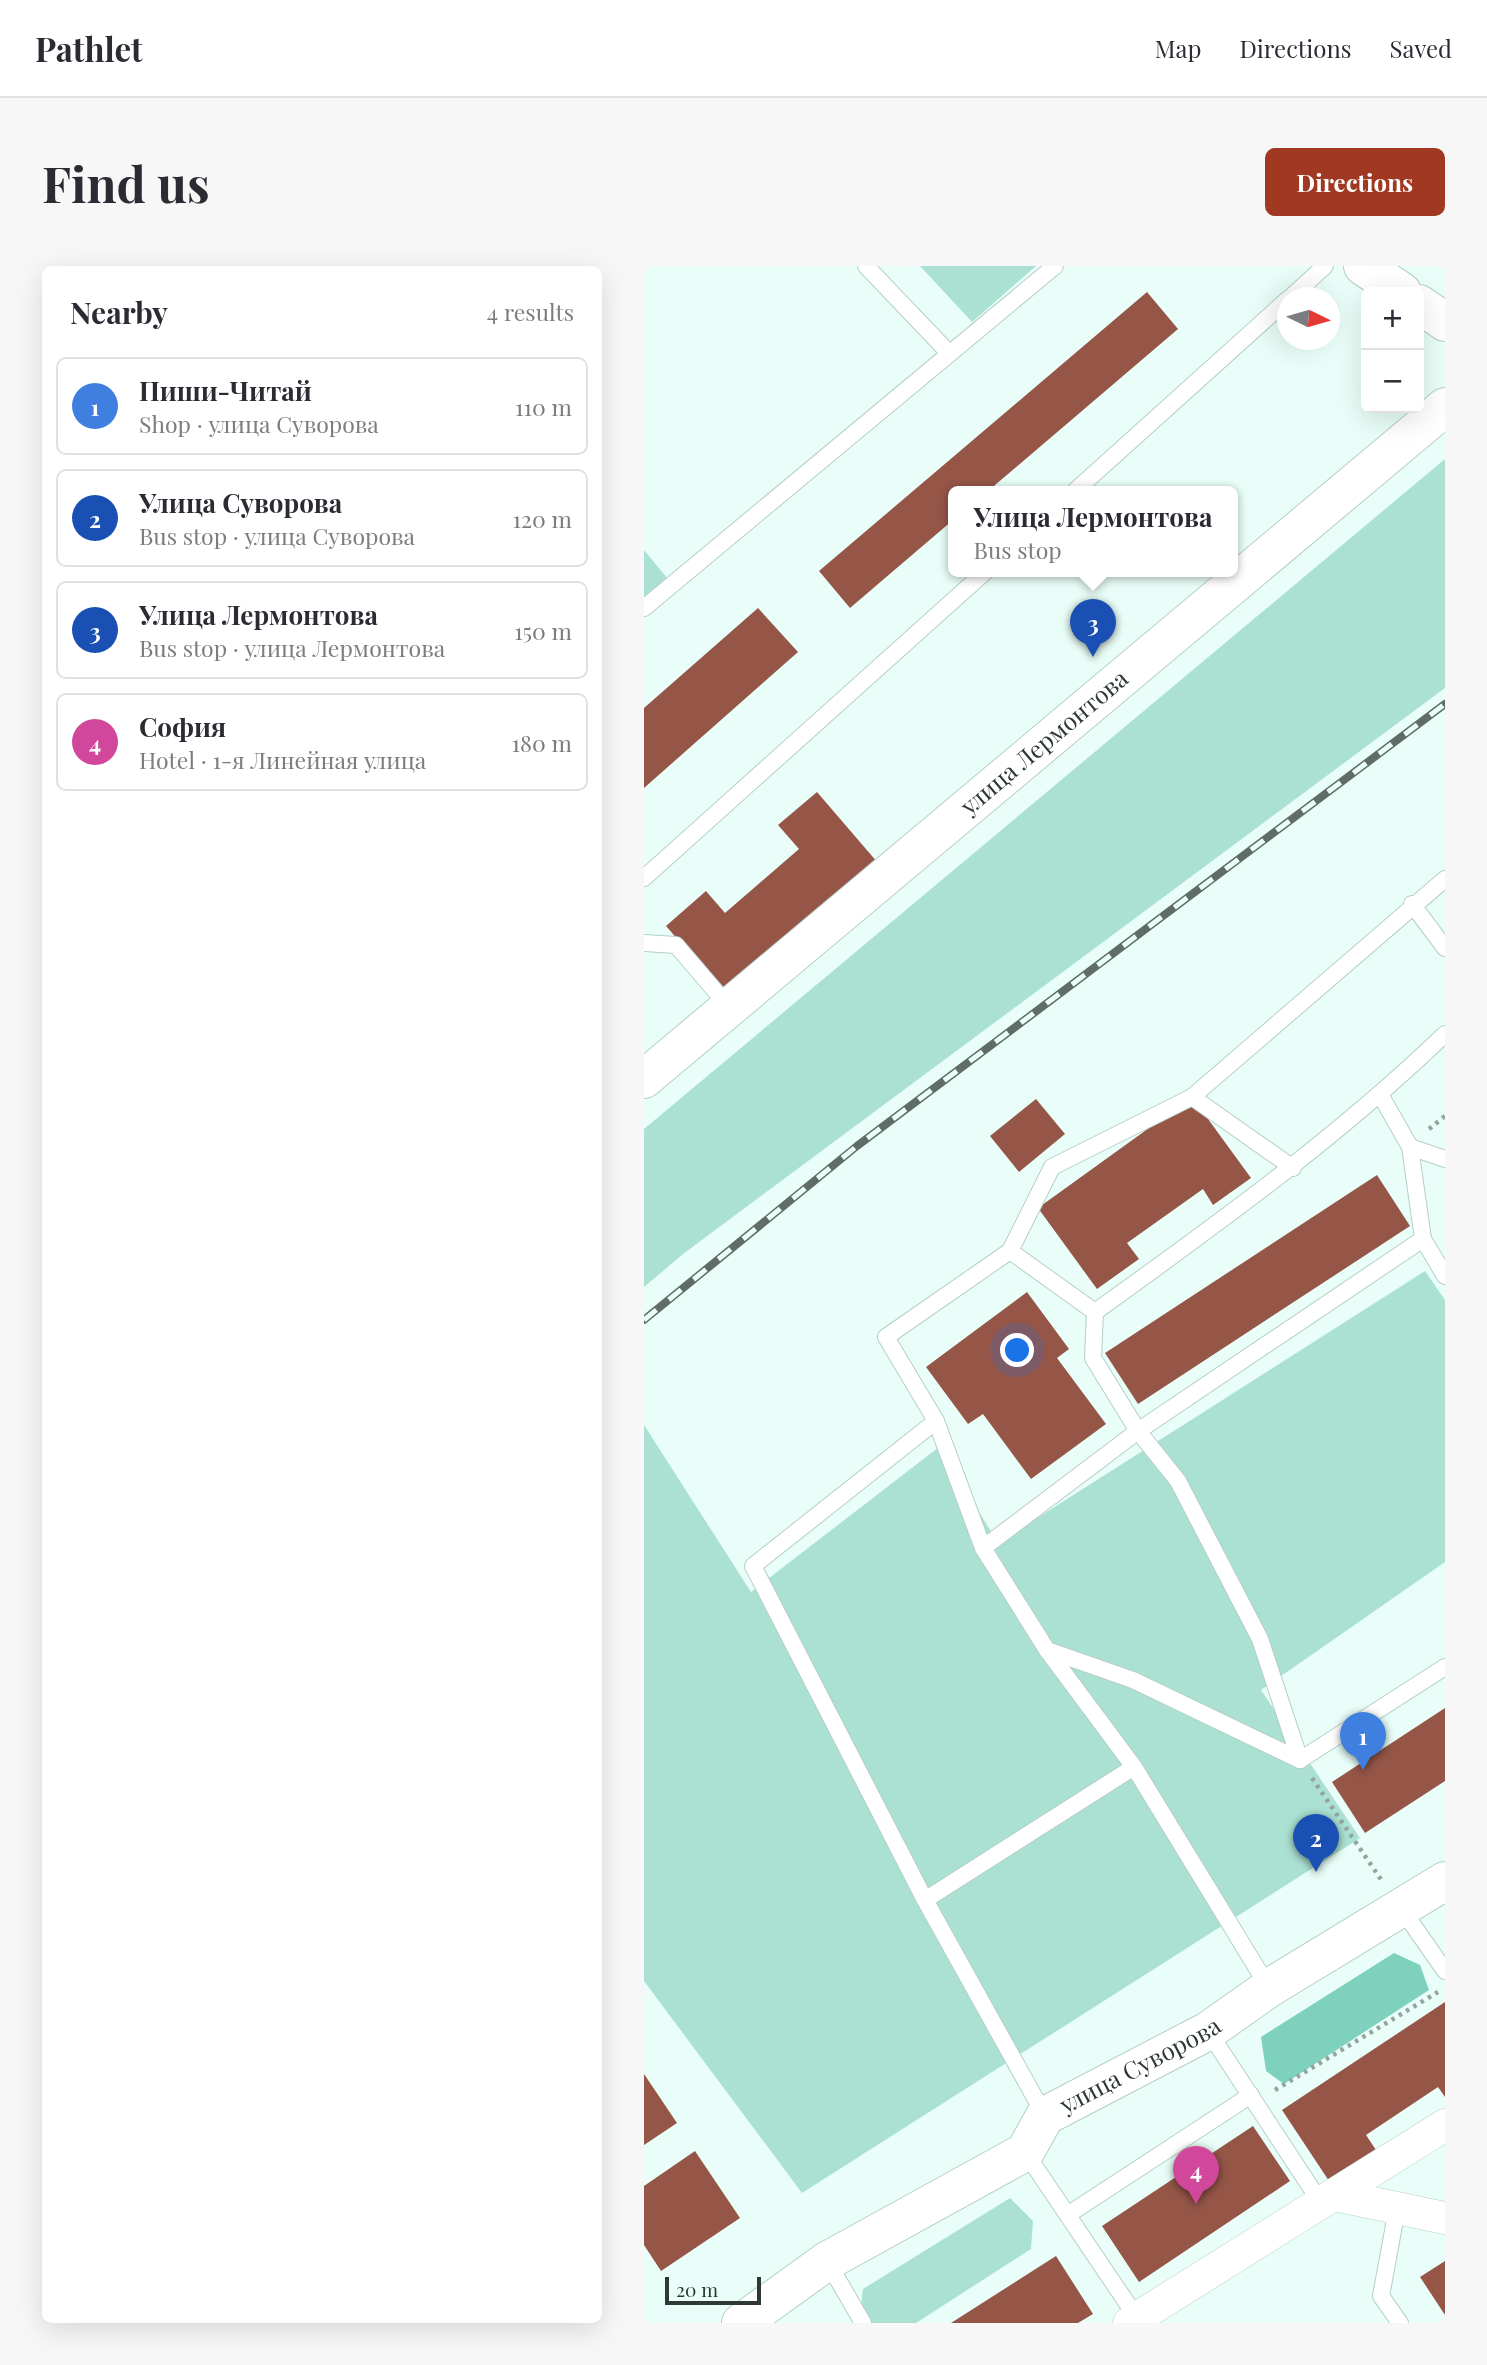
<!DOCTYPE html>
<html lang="en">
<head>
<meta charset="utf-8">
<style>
  :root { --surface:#fff; --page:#f7f7f7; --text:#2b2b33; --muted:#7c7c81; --line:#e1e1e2; --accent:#a13821 }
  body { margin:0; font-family:"Playfair Display",serif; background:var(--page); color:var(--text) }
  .controls { position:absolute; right:21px; top:21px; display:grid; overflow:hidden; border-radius:10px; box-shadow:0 7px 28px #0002 }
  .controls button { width:63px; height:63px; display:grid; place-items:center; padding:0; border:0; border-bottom:2px solid var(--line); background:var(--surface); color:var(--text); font:35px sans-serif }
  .compass { position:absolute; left:633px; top:21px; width:63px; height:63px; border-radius:50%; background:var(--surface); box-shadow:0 7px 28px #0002; rotate:95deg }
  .scale { position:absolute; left:21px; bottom:18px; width:96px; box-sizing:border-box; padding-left:7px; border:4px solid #2e3835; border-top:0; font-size:19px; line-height:24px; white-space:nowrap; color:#2e3835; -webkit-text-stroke:5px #e9fef8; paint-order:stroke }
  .you { position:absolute; left:374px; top:1085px; width:24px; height:24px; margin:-18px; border:5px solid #fff; border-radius:50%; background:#1a73e8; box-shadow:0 0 0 10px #1a73e833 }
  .badge { display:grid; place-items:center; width:46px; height:46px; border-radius:50%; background:var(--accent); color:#fff; font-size:23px; font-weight:700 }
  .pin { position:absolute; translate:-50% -58px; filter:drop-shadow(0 2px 4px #0008) }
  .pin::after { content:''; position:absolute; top:37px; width:24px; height:21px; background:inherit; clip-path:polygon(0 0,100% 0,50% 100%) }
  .popup { position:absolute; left:304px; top:220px; width:290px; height:91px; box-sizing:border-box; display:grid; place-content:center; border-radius:10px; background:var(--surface); filter:drop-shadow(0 2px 5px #0005); font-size:23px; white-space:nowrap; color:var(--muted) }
  .popup b { font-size:26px; color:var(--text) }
  .popup::after { content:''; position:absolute; left:50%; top:100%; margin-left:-14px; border:14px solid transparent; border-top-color:var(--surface) }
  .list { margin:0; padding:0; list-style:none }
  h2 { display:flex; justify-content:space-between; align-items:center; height:91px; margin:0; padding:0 28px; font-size:30px }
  h2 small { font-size:23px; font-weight:400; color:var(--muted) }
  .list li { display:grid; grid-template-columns:46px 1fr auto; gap:21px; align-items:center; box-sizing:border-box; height:98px; margin:0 14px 14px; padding:0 14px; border:2px solid var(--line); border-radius:10px }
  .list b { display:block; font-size:26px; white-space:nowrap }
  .list p { margin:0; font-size:23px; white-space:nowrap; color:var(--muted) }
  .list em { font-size:23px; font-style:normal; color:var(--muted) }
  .map { position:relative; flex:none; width:801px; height:2057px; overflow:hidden; border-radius:10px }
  header { display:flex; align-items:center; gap:42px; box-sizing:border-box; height:98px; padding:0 35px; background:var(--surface); border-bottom:2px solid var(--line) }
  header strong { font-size:33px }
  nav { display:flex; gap:38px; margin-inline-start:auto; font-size:24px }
  .intro { display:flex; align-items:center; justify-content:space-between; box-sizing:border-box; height:168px; padding:0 42px }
  h1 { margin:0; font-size:49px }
  .button { padding:18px 32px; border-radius:10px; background:var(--accent); color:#fff; font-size:24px; font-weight:700 }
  main { display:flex; gap:42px; padding:0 42px }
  aside { flex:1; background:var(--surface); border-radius:10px; box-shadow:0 7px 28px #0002 }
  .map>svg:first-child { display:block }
  .green { fill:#aae1d2 }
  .forest { fill:#7ed1bc }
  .building { fill:#955648 }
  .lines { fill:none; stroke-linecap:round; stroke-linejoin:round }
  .service-casing { stroke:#b5cfc7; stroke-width:18 }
  .minor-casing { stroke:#b5cfc7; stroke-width:33 }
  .secondary-casing { stroke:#b5cfc7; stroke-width:40 }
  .path { stroke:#94a49f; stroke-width:4.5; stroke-dasharray:3.5 5; stroke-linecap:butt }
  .service { stroke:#fff; stroke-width:16 }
  .minor { stroke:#fff; stroke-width:32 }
  .secondary { stroke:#fff; stroke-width:38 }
  .rail-casing { stroke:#5f6c68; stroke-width:8 }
  .rail { stroke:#e9fef8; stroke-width:5; stroke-dasharray:16; stroke-linecap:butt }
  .labels { text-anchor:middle; stroke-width:7; stroke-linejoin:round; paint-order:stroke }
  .street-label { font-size:24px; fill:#2e3835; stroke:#e9fef8 }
</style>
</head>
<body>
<header>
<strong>Pathlet</strong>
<nav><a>Map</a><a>Directions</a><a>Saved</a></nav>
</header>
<div class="intro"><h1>Find us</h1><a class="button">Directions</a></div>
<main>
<aside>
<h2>Nearby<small>4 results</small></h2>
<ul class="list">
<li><span class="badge" style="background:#3f7fe0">1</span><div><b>Пиши-Читай</b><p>Shop · улица Суворова</p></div><em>110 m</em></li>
<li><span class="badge" style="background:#1a4fb4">2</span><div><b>Улица Суворова</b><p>Bus stop · улица Суворова</p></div><em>120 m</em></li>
<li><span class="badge" style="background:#1a4fb4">3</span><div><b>Улица Лермонтова</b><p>Bus stop · улица Лермонтова</p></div><em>150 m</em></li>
<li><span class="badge" style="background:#d1479c">4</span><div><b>София</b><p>Hotel · 1-я Линейная улица</p></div><em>180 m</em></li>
</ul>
</aside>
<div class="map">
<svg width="801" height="2057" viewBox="0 0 801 2057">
  <rect width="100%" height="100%" fill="#e9fef8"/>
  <g class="green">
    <polygon points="276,0 392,0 328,56"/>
    <polygon points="801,193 801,422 39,988 0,1021 0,863"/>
    <polygon points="0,284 23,312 0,333"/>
    <polygon points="781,1005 801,1034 801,1296 617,1424 716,1572 158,1927 0,1715 0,1159 107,1326 295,1181 354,1277"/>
    <polygon points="366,1932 389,1955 387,1983 272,2057 224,2057 216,2049 219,2023"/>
  </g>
  <polygon class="forest" points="750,1687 776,1699 785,1724 640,1818 622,1805 617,1771"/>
  <g class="building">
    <polygon points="503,26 534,63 344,225 309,225 309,254 206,342 175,305"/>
    <polygon points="114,342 154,386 0,522 0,442"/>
    <polygon points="173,526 234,597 82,729 22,660 62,625 81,647 155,583 134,559"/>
    <polygon points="548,831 607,912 569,939 559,923 483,977 495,993 453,1023 394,942"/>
    <polygon points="392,833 421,868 375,906 346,870"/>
    <polygon points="733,909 766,960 494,1138 461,1087"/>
    <polygon points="383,1026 425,1083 413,1092 462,1158 387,1213 339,1148 324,1158 282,1101"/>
    <polygon points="801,1442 801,1515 721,1567 688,1516"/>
    <polygon points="801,1736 801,1831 794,1821 722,1869 734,1887 687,1918 638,1844"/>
    <polygon points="0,1808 33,1857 0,1879"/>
    <polygon points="609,1860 646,1915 495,2016 458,1960"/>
    <polygon points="51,1885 96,1952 17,2005 0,1979 0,1920"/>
    <polygon points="412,1990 449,2048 434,2057 307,2057"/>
    <polygon points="801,1995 801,2049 776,2011"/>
  </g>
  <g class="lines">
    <g class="service-casing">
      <g id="service">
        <polyline points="222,0 304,86"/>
        <polyline points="646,32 681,0"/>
        <polyline points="431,225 643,34"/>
        <polyline points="0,342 411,0"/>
        <polyline points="0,612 342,305"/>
        <polyline points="768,638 801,682"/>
        <polyline points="0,677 32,679 85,741"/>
        <polyline points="737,830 766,881 801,893"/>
        <polyline points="548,831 649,902"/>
        <polyline points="766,881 779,973"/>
        <polyline points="366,985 408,901 548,831 801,613"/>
        <polyline points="451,1046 449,1092 494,1165 534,1215 616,1373 656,1494"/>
        <polyline points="292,1155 109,1300 281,1634 401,1850"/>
        <polyline points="339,1282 494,1165 779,973 801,1010"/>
        <polyline points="403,1384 489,1414 656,1494"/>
        <polyline points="656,1494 801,1401"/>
        <polyline points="281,1634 490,1501"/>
        <polyline points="757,1642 801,1705"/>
        <path d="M625,1722L490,1501L403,1384L339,1282L292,1155L242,1071L366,985L451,1046C573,958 693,872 801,768"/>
        <polyline points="564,1765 677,1937"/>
        <polyline points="381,1886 495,2055"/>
        <polyline points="753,1943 737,2030 756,2057"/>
        <polyline points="425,1948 607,1829"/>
        <polyline points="183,1995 219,2057"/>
      </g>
    </g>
    <g class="minor-casing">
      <g id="minor">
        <polyline points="691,1929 801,1952"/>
        <polyline points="485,2057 801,1859"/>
      </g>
    </g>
    <g class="secondary-casing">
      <g id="secondary">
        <polyline points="719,0 758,26"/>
        <polyline points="775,38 801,56"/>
        <path id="s1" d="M0,813L801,141"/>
        <path id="s2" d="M97,2057L183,1995L381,1886L401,1850L564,1765L625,1722L801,1615"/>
      </g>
    </g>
    <g class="path">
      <polyline points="785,863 801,850"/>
      <polyline points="668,1512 738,1615"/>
      <polyline points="631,1824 794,1726"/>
    </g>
    <use href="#service" class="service"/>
    <use href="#minor" class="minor"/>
    <use href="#secondary" class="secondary"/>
    <g class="rail-casing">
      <polyline id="rail" points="0,1054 213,880 801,438"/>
    </g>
    <use href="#rail" class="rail"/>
  </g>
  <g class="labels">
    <g class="street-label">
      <text dy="8" stroke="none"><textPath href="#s1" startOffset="523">улица Лермонтова</textPath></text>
      <text dy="8" stroke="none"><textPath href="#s2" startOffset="481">улица Суворова</textPath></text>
    </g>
  </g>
</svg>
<div class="controls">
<button>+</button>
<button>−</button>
</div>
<svg class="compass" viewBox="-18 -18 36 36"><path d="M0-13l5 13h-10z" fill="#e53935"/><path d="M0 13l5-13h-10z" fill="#7c7c81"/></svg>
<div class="scale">20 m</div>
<div class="you"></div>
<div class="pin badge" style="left:719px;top:1504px;background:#3f7fe0">1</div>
<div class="pin badge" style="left:672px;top:1606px;background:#1a4fb4">2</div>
<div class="pin badge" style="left:449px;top:391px;background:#1a4fb4">3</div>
<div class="popup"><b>Улица Лермонтова</b>Bus stop</div>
<div class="pin badge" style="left:552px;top:1938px;background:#d1479c">4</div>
</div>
</main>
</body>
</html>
